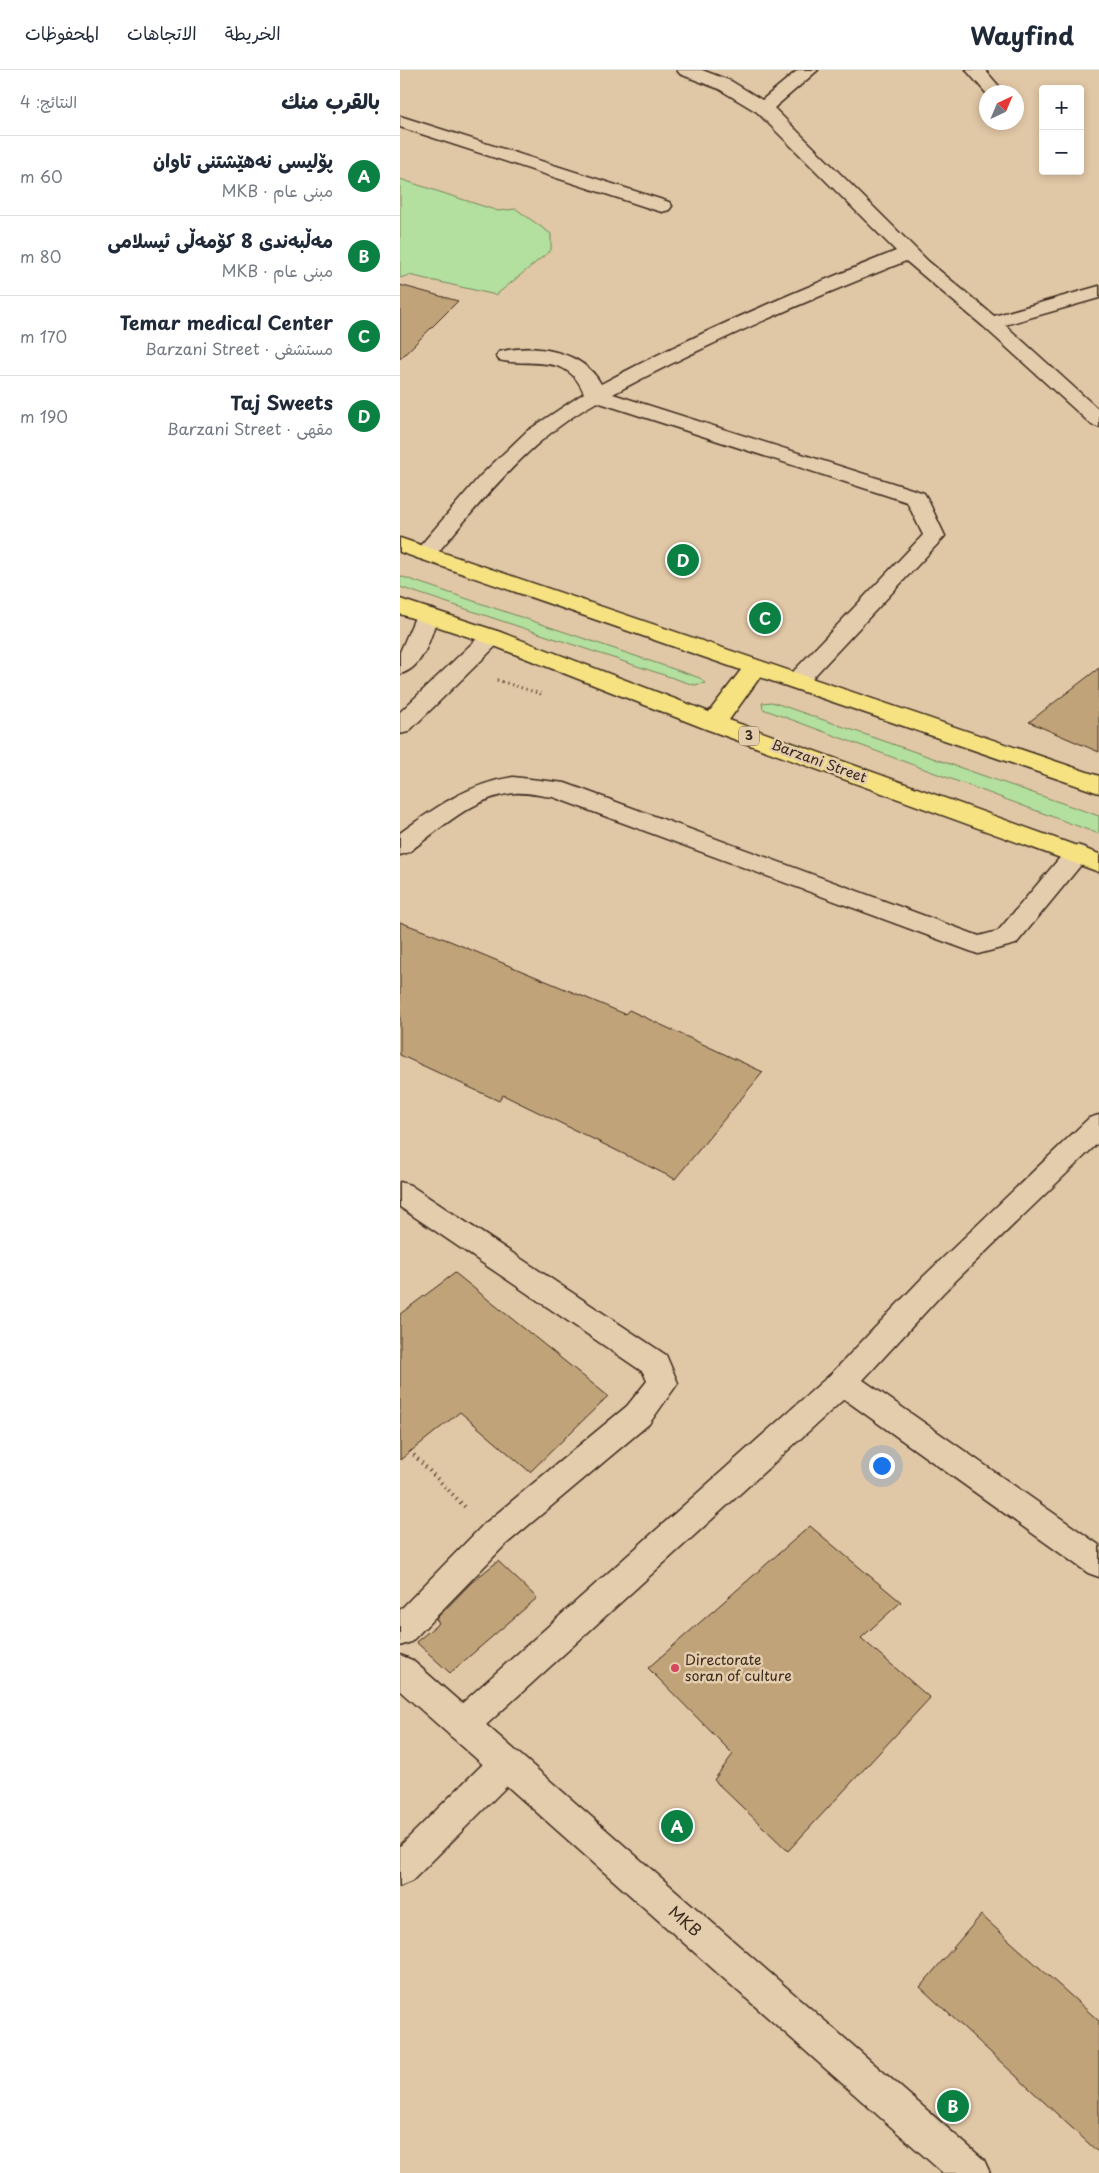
<!DOCTYPE html>
<html lang="ar">
<head>
<meta charset="utf-8">
<style>
  :root { --surface:#fff; --page:#f2f2f3; --text:#1f2937; --muted:#747a83; --line:#e0e1e3; --accent:#0b8043 }
  body { margin:0; font-family:"Playpen Sans","Playpen Sans Arabic",sans-serif; background:var(--page); color:var(--text); direction:rtl }
  .controls { position:absolute; right:15px; top:15px; display:grid; overflow:hidden; border-radius:5px; box-shadow:0 2px 8px #0003 }
  .controls button { width:45px; height:45px; display:grid; place-items:center; padding:0; border:0; border-bottom:1px solid var(--line); background:var(--surface); color:var(--text); font:25px sans-serif }
  .compass { position:absolute; left:579px; top:15px; width:45px; height:45px; border-radius:50%; background:var(--surface); box-shadow:0 2px 8px #0003; rotate:44deg }
  .you { position:absolute; left:481px; top:1395px; width:18px; height:18px; margin:-12px; border:4px solid #fff; border-radius:50%; background:#1a73e8; box-shadow:0 0 0 8px #1a73e833 }
  .badge { display:grid; place-items:center; width:32px; height:32px; border-radius:50%; background:var(--accent); color:#fff; font-size:16px; font-weight:700 }
  .pin { position:absolute; translate:-50% -50%; border:2px solid #fff; box-shadow:0 1px 5px #0006 }
  .list { margin:0; padding:0; list-style:none }
  h2 { display:flex; justify-content:space-between; align-items:center; height:65px; margin:0; padding:0 20px; font-size:21px }
  h2 small { font-size:16px; font-weight:400; color:var(--muted) }
  .list li { display:grid; grid-template-columns:32px 1fr auto; gap:15px; align-items:center; box-sizing:border-box; height:80px; padding:0 20px; border-top:1px solid var(--line) }
  .list b { display:block; font-size:19px; white-space:nowrap }
  .list p { margin:0; font-size:16px; white-space:nowrap; color:var(--muted) }
  .list em { font-size:16px; font-style:normal; color:var(--muted) }
  .map { position:relative; flex:none; width:699px; height:2103px; overflow:hidden; direction:ltr }
  header { display:flex; align-items:center; gap:30px; box-sizing:border-box; height:70px; padding:0 25px; background:var(--surface); border-bottom:1px solid var(--line) }
  header strong { font-size:24px }
  nav { display:flex; gap:28px; margin-inline-start:auto; font-size:18px }
  main { display:flex }
  aside { flex:1; background:var(--surface) }
  .map>svg:first-child { display:block }
  .green { fill:#b3e09e; stroke:#77855e }
  .building { fill:#c1a379; stroke:#3b2a1e }
  .lines { fill:none; stroke-linecap:round; stroke-linejoin:round }
  .street-casing { stroke:#3b2a1e; stroke-width:3 }
  .secondary-casing { stroke:#3b2a1e; stroke-width:3 }
  .highway-casing { stroke:#3b2a1e; stroke-width:3 }
  .path-far1 { stroke:#3b2a1e; stroke-width:3; stroke-dasharray:1 4; stroke-linecap:butt }
  .path { stroke:#3b2a1e; stroke-width:4; stroke-dasharray:1 4.5; stroke-linecap:butt }
  .street { fill:#e4cdad; fill-rule:evenodd }
  .secondary { fill:#e4cdad; fill-rule:evenodd }
  .highway { fill:#f6e281; fill-rule:evenodd }
  .poi-dot { fill:#d1495b; stroke:#e4cdad; stroke-width:2 }
  .labels { text-anchor:middle; stroke-width:5; stroke-linejoin:round; paint-order:stroke }
  .shield { fill:#e4cdad; stroke:#6e5b49; stroke-width:1 }
  .shield-label { font-size:12px; font-weight:bold; fill:#3b2a1e }
  .street-label { font-size:14px; fill:#3b2a1e; stroke:#e4cdad }
  .poi-label { font-size:14px; fill:#3b2a1e; stroke:#e4cdad; text-anchor:start }
  .near-street-label { font-size:16px; fill:#3b2a1e; stroke:#e4cdad }
</style>
</head>
<body>
<header>
<strong>Wayfind</strong>
<nav><a>الخريطة</a><a>الاتجاهات</a><a>المحفوظات</a></nav>
</header>
<main>
<div class="map">
<svg width="699" height="2103" viewBox="0 0 699 2103">
  <rect width="100%" height="100%" fill="#e0c7a5"/>
  <filter id="ink" filterUnits="userSpaceOnUse"><feTurbulence type="fractalNoise" baseFrequency=".02" numOctaves="2"/><feDisplacementMap in="SourceGraphic" scale="10" xChannelSelector="R" yChannelSelector="G"/><feConvolveMatrix kernelMatrix="1 2 1 2 8 2 1 2 1" color-interpolation-filters="sRGB"/></filter>
  <g filter="url(#ink)">
    <g class="green">
      <polygon points="0,109 98,141 116,139 151,164 151,180 96,225 9,205 0,208"/>
      <polygon points="0,506 300,608 305,613 294,615 0,517"/>
      <polygon points="372,632 699,746 699,764 363,639 362,633"/>
    </g>
    <g class="building">
      <polygon points="0,215 58,231 0,289"/>
      <polygon points="699,598 699,682 629,652"/>
      <polygon points="0,852 50,871 225,944 229,940 363,1002 275,1109 103,1025 99,1031 0,985"/>
      <polygon points="55,1203 208,1326 130,1402 60,1342 0,1390 0,1244"/>
      <polygon points="410,1456 501,1532 461,1568 530,1628 388,1781 314,1710 333,1684 248,1598"/>
      <polygon points="98,1491 137,1528 50,1603 16,1572 39,1553 36,1549 72,1512"/>
      <polygon points="581,1845 699,1951 699,2083 520,1917"/>
    </g>
    <g class="lines">
      <g class="street-casing">
        <g id="street">
          <path d="M277,0H302L331,11L362,30L398,0H418L374,38L528,191L594,246L699,216V228L605,255L699,340V357L692,355L584,257L506,191C406,231 307,273 213,324L524,423L527,428L545,466L405,616L397,619L389,616L385,611L389,606L523,465L507,432L197,332C130,368 82,431 33,488L25,490L17,488L14,483L80,406L127,361L184,323C167,281 131,298 99,290L96,286L99,282C133,273 183,280 201,314C296,263 396,221 496,181L357,42L319,19L280,4Z"/>
          <polygon points="566,0 585,0 604,22 586,23"/>
          <polygon points="0,46 269,132 272,136 269,140 262,142 255,140 0,57"/>
          <path d="M113,707L165,713L579,866L598,861L668,778L677,775L686,778L690,784L616,874L578,884L153,727C140,726 128,722 115,723C74,726 40,759 9,782L0,785V763C36,737 68,714 113,707Z"/>
          <polygon points="699,1045 699,1072 543,1223 463,1310 699,1475 699,1507 688,1503 444,1329 74,1666 62,1670 50,1666 45,1655 50,1644 432,1303 523,1207 689,1048"/>
          <polygon points="0,1112 10,1115 266,1285 278,1313 249,1354 105,1475 11,1572 0,1576 0,1540 83,1455 227,1336 247,1311 243,1302 0,1137"/>
          <polygon points="106,1679 118,1683 123,1694 118,1705 12,1811 0,1816 0,1776 94,1683"/>
        </g>
      </g>
      <g class="secondary-casing">
        <g id="secondary">
          <path d="M27,538L35,540L38,545C31,566 24,598 0,604V582L16,545L19,540Z"/>
          <polygon points="92,560 100,562 104,567 100,572 8,662 0,664 0,642 84,562"/>
          <polygon points="0,1585 12,1590 584,2090 590,2103 543,2103 0,1621"/>
        </g>
      </g>
      <g class="highway-casing">
        <polygon id="highway" points="0,468 699,706 699,723 360,607 329,650 699,784 699,802 306,659 84,572 0,544 0,529 100,562 309,642 341,600 0,482"/>
      </g>
      <polyline class="path-far1" points="97,610 144,625"/>
      <polyline class="path" points="10,1381 65,1437"/>
      <use href="#street" class="street"/>
      <use href="#secondary" class="secondary"/>
      <use href="#highway" class="highway"/>
    </g>
  </g>
  <circle class="poi-dot" cx="275" cy="1598" r="5"/>
  <g class="labels">
    <rect class="shield" x="339" y="656.5" width="20" height="19" rx="4"/>
    <g class="shield-label">
      <text x="349" y="670">3</text>
    </g>
    <g class="street-label">
      <text transform="translate(419 691) rotate(20)" y="5">Barzani Street</text>
    </g>
    <g class="poi-label">
      <text x="285" y="1595">Directorate<tspan x="285" dy="16">soran of culture</tspan></text>
    </g>
    <g class="near-street-label">
      <text transform="translate(285 1851) rotate(41)" y="6">MKB</text>
    </g>
  </g>
</svg>
<div class="controls">
<button>+</button>
<button>−</button>
</div>
<svg class="compass" viewBox="-18 -18 36 36"><path d="M0-13l5 13h-10z" fill="#e53935"/><path d="M0 13l5-13h-10z" fill="#747a83"/></svg>
<div class="you"></div>
<div class="pin badge" style="left:277px;top:1756px">A</div>
<div class="pin badge" style="left:553px;top:2036px">B</div>
<div class="pin badge" style="left:365px;top:548px">C</div>
<div class="pin badge" style="left:283px;top:490px">D</div>
</div>
<aside>
<h2>بالقرب منك<small>النتائج: 4</small></h2>
<ul class="list">
<li><span class="badge">A</span><div><b>پۆلیسی نەهێشتنی تاوان</b><p>مبنى عام · MKB</p></div><em>60 m</em></li>
<li><span class="badge">B</span><div><b>مەڵبەندی 8 کۆمەڵی ئیسلامی</b><p>مبنى عام · MKB</p></div><em>80 m</em></li>
<li><span class="badge">C</span><div><b>Temar medical Center</b><p>مستشفى · Barzani Street</p></div><em>170 m</em></li>
<li><span class="badge">D</span><div><b>Taj Sweets</b><p>مقهى · Barzani Street</p></div><em>190 m</em></li>
</ul>
</aside>
</main>
</body>
</html>
